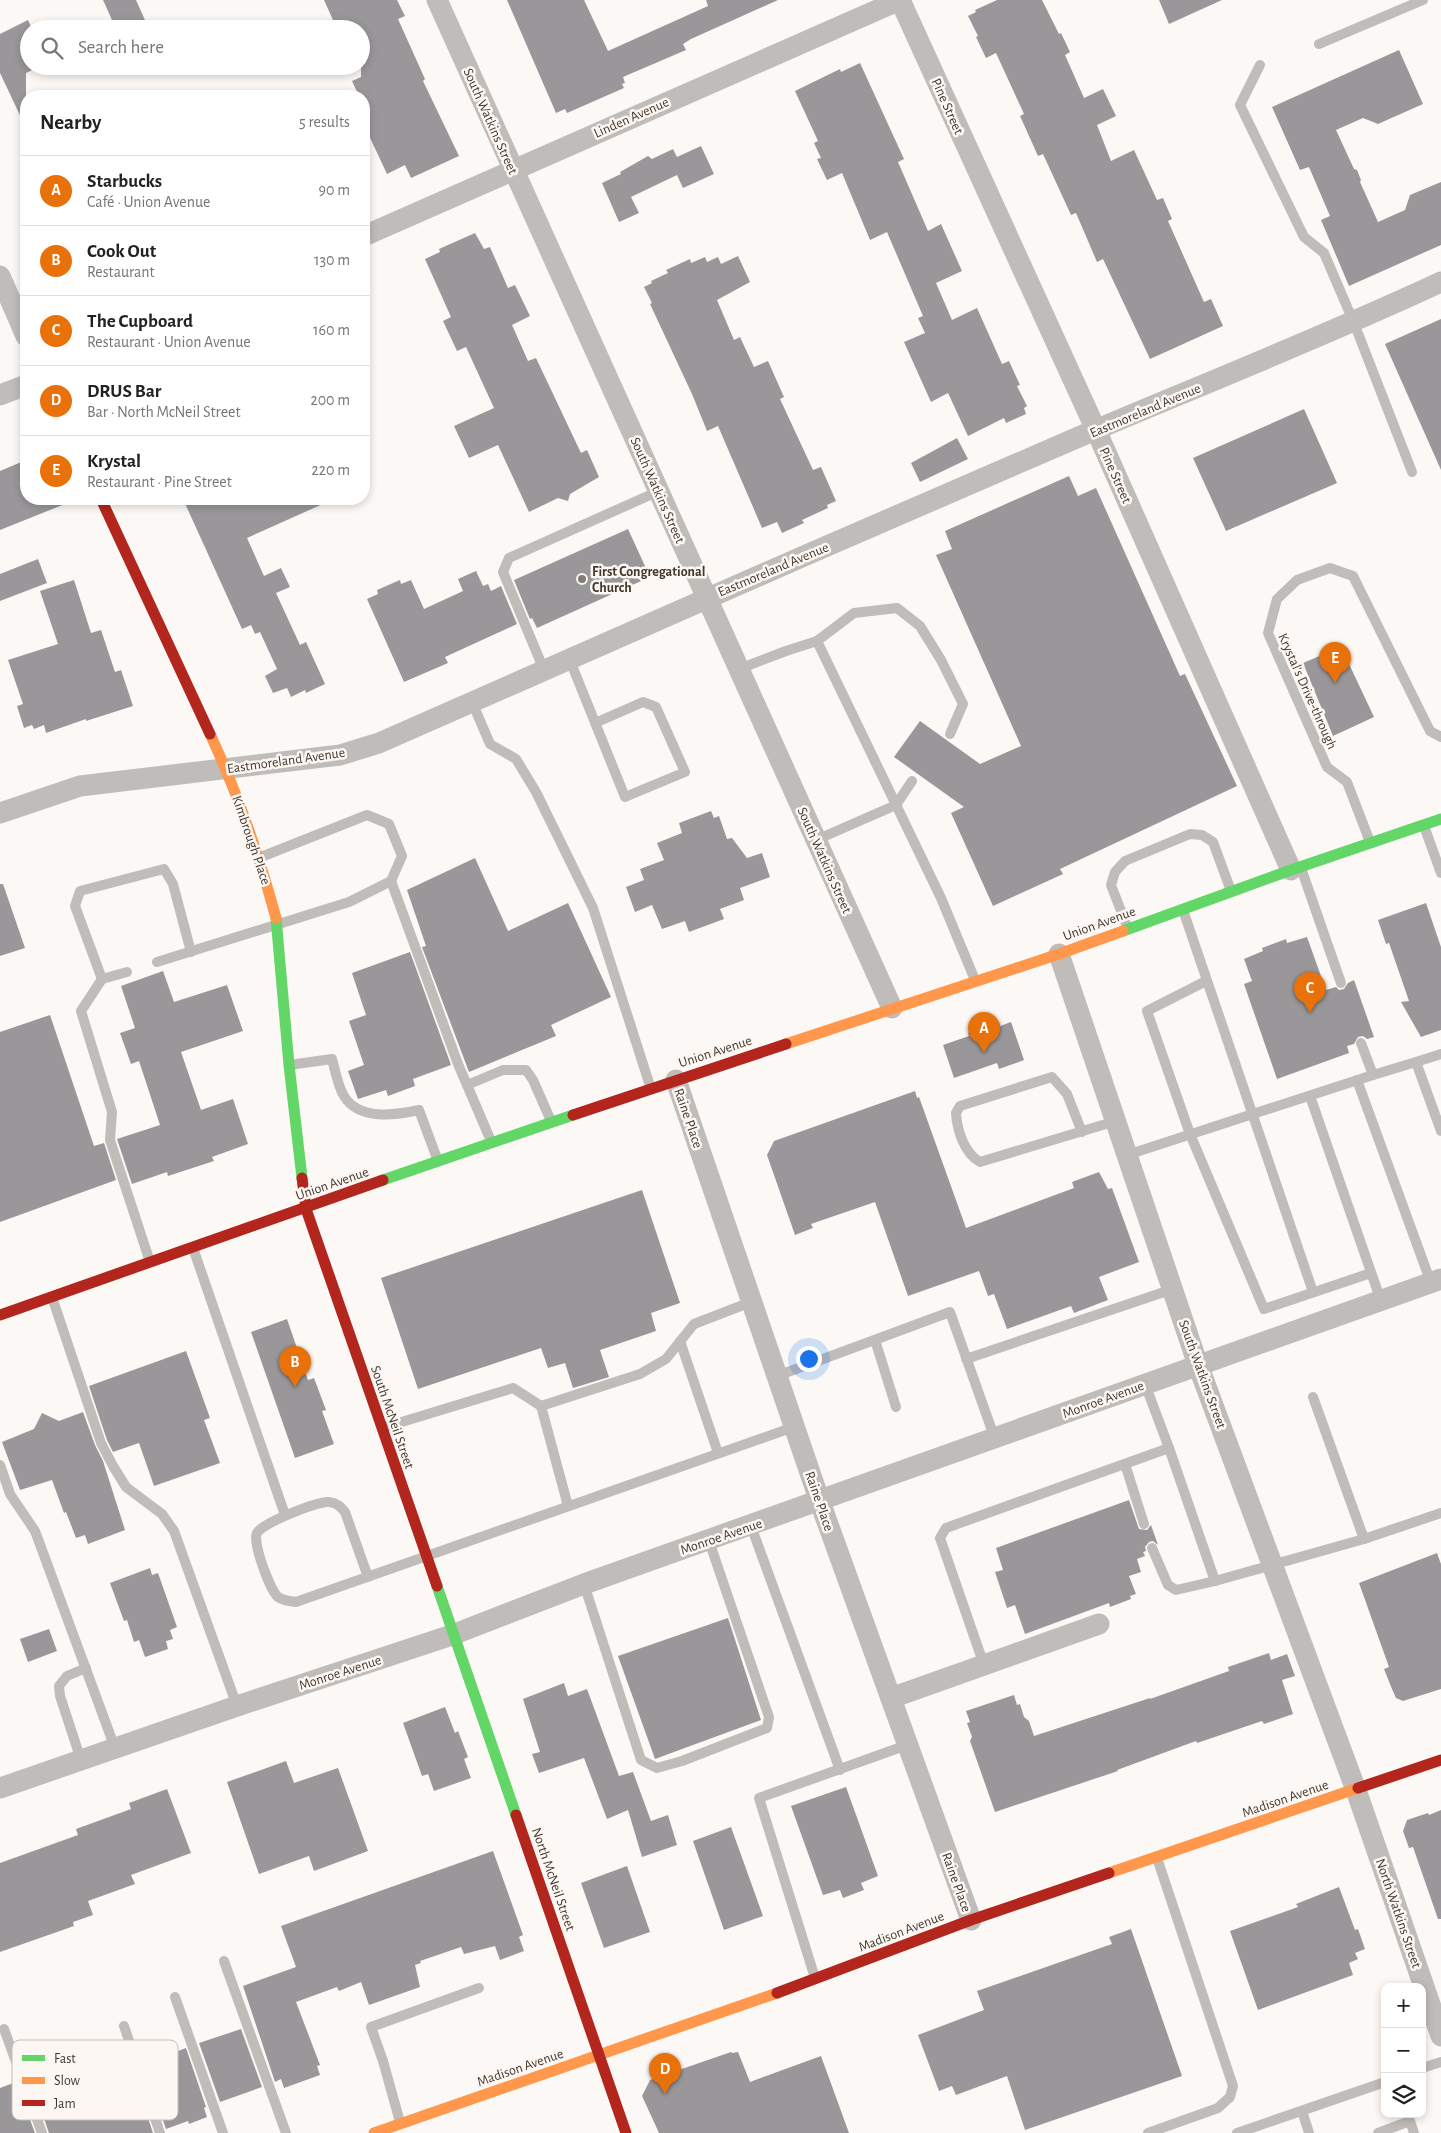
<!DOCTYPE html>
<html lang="en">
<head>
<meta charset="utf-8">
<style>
  :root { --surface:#fff; --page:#f2f2f2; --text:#222; --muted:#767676; --line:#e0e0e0; --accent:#0f766e }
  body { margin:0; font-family:"Alegreya Sans",sans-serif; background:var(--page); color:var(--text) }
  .controls { position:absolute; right:15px; bottom:15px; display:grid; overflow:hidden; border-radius:10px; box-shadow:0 2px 8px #0003 }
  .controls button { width:45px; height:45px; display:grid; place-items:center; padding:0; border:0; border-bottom:1px solid var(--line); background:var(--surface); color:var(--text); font:25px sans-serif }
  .you { position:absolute; left:808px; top:1358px; width:18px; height:18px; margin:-12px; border:4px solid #fff; border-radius:50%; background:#1a73e8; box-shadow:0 0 0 8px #1a73e833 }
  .badge { display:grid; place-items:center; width:32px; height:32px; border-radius:50%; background:var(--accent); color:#fff; font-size:16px; font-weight:700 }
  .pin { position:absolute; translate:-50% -41px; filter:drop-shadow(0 1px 2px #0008) }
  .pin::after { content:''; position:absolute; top:26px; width:18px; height:15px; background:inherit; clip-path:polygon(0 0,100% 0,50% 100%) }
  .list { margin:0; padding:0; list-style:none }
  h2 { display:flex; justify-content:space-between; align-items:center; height:65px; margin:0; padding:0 20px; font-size:21px }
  h2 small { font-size:16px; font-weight:400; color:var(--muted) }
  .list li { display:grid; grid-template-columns:32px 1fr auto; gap:15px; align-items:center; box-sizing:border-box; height:70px; padding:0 20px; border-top:1px solid var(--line) }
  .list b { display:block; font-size:19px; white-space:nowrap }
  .list p { margin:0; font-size:16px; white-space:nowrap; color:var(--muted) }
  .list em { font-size:16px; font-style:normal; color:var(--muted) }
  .icon { flex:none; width:28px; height:28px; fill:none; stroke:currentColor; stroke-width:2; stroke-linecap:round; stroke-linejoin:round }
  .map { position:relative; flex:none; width:1441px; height:2133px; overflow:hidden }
  .search { position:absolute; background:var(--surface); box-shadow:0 2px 8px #0003; left:20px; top:20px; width:350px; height:55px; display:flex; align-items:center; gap:12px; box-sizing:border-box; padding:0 18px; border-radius:28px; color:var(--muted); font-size:19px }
  .panel { position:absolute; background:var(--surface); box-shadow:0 2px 8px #0003; left:20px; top:90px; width:350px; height:415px; border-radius:20px }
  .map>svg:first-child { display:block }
  .building { fill:#9a979b }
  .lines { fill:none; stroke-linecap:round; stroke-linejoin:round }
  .lane { stroke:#c0bcb9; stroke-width:10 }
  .street { stroke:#c0bcb9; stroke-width:21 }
  .fast { stroke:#63d668; stroke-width:11 }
  .slow { stroke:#ff974d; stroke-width:11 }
  .jam { stroke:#b3261e; stroke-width:11 }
  .poi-dot { fill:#837b74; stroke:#fdf7f3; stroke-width:2 }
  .labels { text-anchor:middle; stroke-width:5; stroke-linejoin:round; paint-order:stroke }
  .street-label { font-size:14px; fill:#43382f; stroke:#fdf7f3 }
  .poi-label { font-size:14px; font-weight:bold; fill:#43382f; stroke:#fdf7f3; text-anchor:start }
  .key { fill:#fdf7f3; stroke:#c5beb8; stroke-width:1 }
  .key-label { font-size:14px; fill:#43382f }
</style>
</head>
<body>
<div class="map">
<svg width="1441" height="2133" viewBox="0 0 1441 2133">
  <rect width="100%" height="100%" fill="#fbf8f5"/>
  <g class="building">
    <polygon points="103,0 136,0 149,29 116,29"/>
    <polygon points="324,0 397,0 405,16 398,19 425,79 423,81 459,156 411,178 405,165 387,174 364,125 364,96 359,96 352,81 361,77 361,29 337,29"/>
    <polygon points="507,0 584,0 608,51 708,6 706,0 778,0 691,39 683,44 686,50 623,77 625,83 622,84 624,88 567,113 565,109 556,113"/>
    <polygon points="997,0 1042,0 1059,34 1061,33 1070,52 1065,55 1084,98 1103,89 1116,116 1097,125 1111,161 1134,150 1157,200 1163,198 1172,219 1168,221 1204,302 1211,299 1223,326 1150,359 1103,259 1097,262 1076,213 1071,215 1043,154 1038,156 1020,116 1024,114 996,53 986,58 976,37 978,36 968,16 976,12 975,10"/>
    <polygon points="1159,0 1222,0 1169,24"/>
    <polygon points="28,20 32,29 29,29 29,66 41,66 26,73 26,128 0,73 0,34"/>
    <polygon points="1399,50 1423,104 1378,124 1363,118 1336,130 1354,169 1357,170 1361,180 1360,182 1378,222 1405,210 1410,195 1441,182 1441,245 1349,286 1321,220 1330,216 1309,167 1300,170 1272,107"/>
    <polygon points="860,63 904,159 898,162 928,231 941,224 962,271 936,283 952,320 977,308 1002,364 1009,361 1020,385 1017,386 1027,406 1024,408 1026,414 1006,423 1004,418 968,436 948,393 931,402 904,342 925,333 918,318 923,316 887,232 870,240 842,173 827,180 817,159 821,158 814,143 818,141 795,91 840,69 841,72"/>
    <polygon points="701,146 714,174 683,188 677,175 631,197 639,213 619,222 602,183 621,174 620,172 648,156 652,159 673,149 677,157"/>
    <polygon points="475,233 484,249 490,247 508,288 515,285 530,316 512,325 528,361 536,358 581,453 587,450 599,477 570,494 568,501 558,498 529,512 498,445 469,458 454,426 494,408 466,347 457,351 443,321 451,317 425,259 440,252 439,249"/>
    <polygon points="738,256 750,282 717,300 734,340 740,337 754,367 768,361 784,397 780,399 813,470 821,467 836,501 827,505 828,508 802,520 804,523 782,533 777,522 762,528 718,426 707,431 692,394 650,304 652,303 644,287 652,283 651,281 668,273 666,270 690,259 691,263 705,257 707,262 718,257 721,264"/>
    <polygon points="1441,319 1441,470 1385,344"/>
    <polygon points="1304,409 1337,483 1226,531 1193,458"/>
    <polygon points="957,438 968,459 920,482 911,463"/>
    <polygon points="26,460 26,499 75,500 0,530 0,471"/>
    <polygon points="1069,476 1078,496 1096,488 1180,676 1185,674 1237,786 1060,869 1063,874 993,906 951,813 964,807 894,757 920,721 980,764 1021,746 936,555 952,549 945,531"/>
    <polygon points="183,499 334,499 247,538 264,576 281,568 290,587 276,593 300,645 306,642 325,684 306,693 305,690 291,697 287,688 273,693 265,676 277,669 260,632 255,634 251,625 242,629"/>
    <polygon points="628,529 650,577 537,628 532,618 530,619 514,580"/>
    <polygon points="38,559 47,583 0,601 0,574"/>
    <polygon points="476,571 483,586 488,584 491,591 501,586 517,624 445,657 448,663 404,682 367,599 378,594 377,590 400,580 401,584 411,580 424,609 463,591 458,579"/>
    <polygon points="74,580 91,633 101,630 115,672 121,670 133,706 86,721 86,719 46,733 44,725 34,729 32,725 24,728 17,706 23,704 8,660 58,644 40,591"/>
    <polygon points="1341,647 1374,717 1333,736 1303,663"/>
    <polygon points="711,811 714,818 719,816 727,839 732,838 747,858 762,853 770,877 740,888 744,900 720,909 724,919 689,932 685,921 662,929 652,905 635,912 626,887 644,880 640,869 664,860 657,843 682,833 679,823"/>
    <polygon points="475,858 508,931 568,903 611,997 551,1025 556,1036 469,1072 422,947 426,946 407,890"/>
    <polygon points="0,884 3,884 25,948 0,956"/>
    <polygon points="1426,903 1441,947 1441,1030 1421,1037 1401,1002 1409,1001 1389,943 1386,944 1378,920"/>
    <polygon points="1307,937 1326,990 1336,987 1339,990 1344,989 1348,983 1354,980 1374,1037 1367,1039 1363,1036 1358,1037 1354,1044 1347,1046 1349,1053 1277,1079 1244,984 1252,981 1244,959 1263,951 1262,948 1286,939 1287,943"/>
    <polygon points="410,952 451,1065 413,1079 415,1086 388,1096 386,1090 358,1099 348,1071 364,1065 349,1021 366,1015 352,973"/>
    <polygon points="163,971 174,1002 227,985 243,1031 181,1052 201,1110 233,1099 248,1144 212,1157 214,1161 168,1176 167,1172 132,1184 117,1139 160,1125 139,1061 131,1064 120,1033 135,1028 121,986"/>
    <polygon points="50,1015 94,1146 104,1143 116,1180 0,1222 0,1032"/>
    <polygon points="999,1022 1000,1026 1011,1022 1024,1060 999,1069 997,1063 954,1078 943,1045 969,1036 968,1033"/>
    <polygon points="915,1091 917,1098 919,1097 966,1228 1074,1188 1072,1182 1099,1172 1108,1189 1112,1188 1139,1262 1099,1277 1108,1300 1074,1313 1071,1306 1007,1329 994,1294 988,1296 979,1271 908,1296 875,1202 811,1224 813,1228 795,1235 767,1155 774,1141"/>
    <polygon points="642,1190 680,1303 651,1313 656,1331 600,1350 609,1377 573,1388 565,1363 548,1368 541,1348 418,1389 381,1278"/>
    <polygon points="287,1319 308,1380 314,1378 326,1410 322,1411 334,1444 295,1458 251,1332"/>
    <polygon points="186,1351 210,1418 204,1420 220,1463 154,1486 139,1443 113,1452 107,1440 89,1386"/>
    <polygon points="83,1412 95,1445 103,1461 125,1530 88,1544 85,1535 76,1538 66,1512 64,1513 52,1480 20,1490 2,1442 34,1429 42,1413 59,1421"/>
    <polygon points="1129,1500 1139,1529 1147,1530 1151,1525 1158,1545 1153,1541 1149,1542 1145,1547 1146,1551 1143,1552 1145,1556 1137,1559 1141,1572 1129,1576 1136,1594 1130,1596 1131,1599 1110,1607 1109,1603 1025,1634 1015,1605 1007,1608 995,1572 1003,1570 996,1548"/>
    <polygon points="1437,1553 1441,1564 1441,1689 1403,1701 1396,1698 1392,1689 1384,1669 1389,1667 1359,1583"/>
    <polygon points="150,1568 152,1575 158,1573 177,1627 170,1630 173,1639 166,1641 168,1649 145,1657 139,1640 134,1642 127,1620 124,1621 110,1583"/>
    <polygon points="728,1618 761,1720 655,1759 618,1656"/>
    <polygon points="49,1629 57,1651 28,1662 20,1639"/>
    <polygon points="1269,1653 1271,1660 1287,1654 1295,1676 1282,1680 1293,1714 1264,1724 1262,1721 1197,1743 1196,1741 1117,1770 1118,1771 995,1812 970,1741 972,1737 967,1723 970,1722 966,1711 1014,1695 1017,1705 1020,1704 1024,1717 1029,1721 1034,1736 1150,1698 1150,1699 1229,1671 1228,1667"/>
    <polygon points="564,1683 568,1696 587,1689 619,1776 633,1772 651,1821 668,1815 677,1845 642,1857 628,1810 607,1819 584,1758 539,1773 532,1754 540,1752 523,1699"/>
    <polygon points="445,1707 455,1733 458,1731 468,1757 464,1759 471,1778 434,1791 428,1774 422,1776 403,1723"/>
    <polygon points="286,1761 294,1783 338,1768 368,1851 314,1871 309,1856 259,1874 227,1782"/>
    <polygon points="846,1787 878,1876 861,1883 864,1890 843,1898 840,1890 823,1895 791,1806"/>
    <polygon points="167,1789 191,1853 131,1875 135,1884 88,1901 93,1915 73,1922 74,1926 0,1952 0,1863 78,1835 76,1829 131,1809 129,1803"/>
    <polygon points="1441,1810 1441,1919 1438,1919 1413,1847 1409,1848 1403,1831 1407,1820 1428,1813 1429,1815"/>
    <polygon points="731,1827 763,1916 724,1930 693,1841"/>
    <polygon points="493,1851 523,1935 519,1937 524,1951 500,1960 495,1946 464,1954 461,1947 420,1961 421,1963 415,1965 420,1987 369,2005 361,1982 339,1991 337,1987 296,2002 320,2065 317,2066 320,2075 284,2088 281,2079 275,2082 243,1986 296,1967 281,1926"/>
    <polygon points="627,1866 650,1932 604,1948 581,1883"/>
    <polygon points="1339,1887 1355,1930 1358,1929 1365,1949 1355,1953 1358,1959 1349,1963 1353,1975 1258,2010 1230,1931 1298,1907 1296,1904"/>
    <polygon points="1131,1929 1182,2076 1025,2130 1007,2076 956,2095 952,2086 939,2091 918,2035 984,2010 977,1991 1112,1944 1109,1937"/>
    <polygon points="241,2029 262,2087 220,2102 199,2043"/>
    <polygon points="186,2048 206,2107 204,2108 207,2117 189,2124 188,2121 166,2129 144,2065 149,2064 148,2062"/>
    <polygon points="731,2052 732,2053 738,2052 750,2082 821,2056 849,2133 659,2133 642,2096 650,2080"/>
    <polygon points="132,2070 153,2133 49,2133 33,2087 54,2079 57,2086 74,2080 78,2091"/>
    <polygon points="16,2082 35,2133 0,2133 0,2088"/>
  </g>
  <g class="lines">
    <g class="lane">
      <polyline points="1319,44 1423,0"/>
      <polyline points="1260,65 1240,105 1304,237 1324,253 1354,323 1412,472"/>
      <polyline points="817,641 854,613 897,608 920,626 941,660 963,704 950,734"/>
      <polyline points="569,658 625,797 685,772 656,707 643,702 595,723"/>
      <polyline points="739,669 786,651 817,641 941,898 975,980"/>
      <polyline points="544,670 503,572 509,558 659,491"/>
      <polyline points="472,702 490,744 516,759 536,792 593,908 651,1089"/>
      <polyline points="1424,826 1441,873"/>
      <polyline points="816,840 896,805 912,781"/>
      <polyline points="1370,842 1347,782 1327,767 1268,633 1277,599 1297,580 1330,568 1353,576 1430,731 1441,737"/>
      <polyline points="1301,868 1341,983"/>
      <polyline points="391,881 458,1064 491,1141"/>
      <polyline points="1183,910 1313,1292"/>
      <polyline points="1128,929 1111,885 1115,872 1125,861 1190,834 1202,835 1213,842 1231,891"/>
      <polyline points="157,962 349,902 391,881 402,856 389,824 367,815 261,857"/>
      <polyline points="127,972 102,979 81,1011 112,1112 110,1140 150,1262"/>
      <polyline points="102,979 75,906 80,891 164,869 173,884 191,952"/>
      <polyline points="1206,981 1147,1011 1190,1134 1264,1309 1371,1273"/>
      <polyline points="1416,1062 1441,1054"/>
      <path d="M289,1065L332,1059C335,1070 338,1087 344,1096C359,1121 396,1115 419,1110L438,1161"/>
      <polyline points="1373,1075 1416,1062 1441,1131"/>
      <polyline points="1357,1080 1431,1283"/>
      <polyline points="467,1085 503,1070 526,1070 533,1080 551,1121"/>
      <polyline points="1310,1096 1381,1301"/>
      <path d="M1082,1132L1067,1094L1052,1077L960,1106L956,1113C957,1130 964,1153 980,1162L1116,1121"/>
      <polyline points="1127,1155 1373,1075 1361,1043"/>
      <polyline points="193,1248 285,1515"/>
      <polyline points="52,1297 101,1443 113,1466 126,1487 162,1514 174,1531 237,1706"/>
      <polyline points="875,1340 896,1407"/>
      <polyline points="680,1341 718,1453"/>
      <polyline points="966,1359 1173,1289"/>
      <polyline points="777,1376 950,1312 995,1439"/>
      <polyline points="1313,1397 1364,1539"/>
      <polyline points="541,1406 568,1506"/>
      <polyline points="382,1428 513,1388 541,1406 640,1374 666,1359 694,1324 751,1302"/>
      <polyline points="1169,1448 1215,1581 1364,1539 1441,1513"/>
      <polyline points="1125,1464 1144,1524"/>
      <polyline points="0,1465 10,1494 35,1531 115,1748"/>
      <polyline points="751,1526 840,1770"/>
      <polyline points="1152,1548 1168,1585 1176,1590 1215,1581"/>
      <path d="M368,1577L345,1512C340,1506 337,1503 329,1502C318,1501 262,1523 257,1533C252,1542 270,1590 278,1597C284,1601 290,1601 296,1602L794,1427"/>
      <polyline points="584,1584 641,1760 657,1768 682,1761 767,1728 769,1717 709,1541"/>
      <polyline points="984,1665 940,1538 946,1528 1169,1448 1145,1384"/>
      <polyline points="81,1760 60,1696 59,1686 67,1676 86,1668"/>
      <polyline points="224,1961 286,2133"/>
      <polyline points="815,1978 759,1798 907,1745"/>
      <polyline points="175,1997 223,2133"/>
      <polyline points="124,2026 160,2133"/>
      <polyline points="4,2029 42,2133"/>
      <polyline points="1422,2068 1441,2062"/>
      <polyline points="1302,2111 1309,2133"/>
      <polyline points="400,2122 383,2061 371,2027 479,1988"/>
      <polyline points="1148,2133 1218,2108 1230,2097 1233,2086 1157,1858"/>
      <polyline points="1237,2133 1385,2082"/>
      <polyline points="1378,2133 1410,2121 1414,2133"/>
    </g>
    <g class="street">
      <polyline points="437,0 892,1008"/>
      <polyline points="900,0 1096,430 1291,870"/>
      <polyline points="364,236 900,0"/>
      <polyline points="0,276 26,336"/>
      <polyline points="0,395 26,385"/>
      <path d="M0,813L80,786L340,755L379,743C615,638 851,535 1088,433C1206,383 1325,336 1441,282"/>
      <polyline points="1059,954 1198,1365 1356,1790 1441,2036"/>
      <polyline points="676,1080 820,1502 971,1920"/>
      <polyline points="891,1698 1099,1624"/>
      <polyline points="0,1788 237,1706 452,1635 584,1584 1441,1279"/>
    </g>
    <g class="fast">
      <polyline points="276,918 289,1065 302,1178"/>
      <polyline points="1123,931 1291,870 1441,819"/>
      <polyline points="383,1180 573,1115"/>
      <polyline points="437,1586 516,1815"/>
    </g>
    <g class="slow">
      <path d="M210,734C238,794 259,855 276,918"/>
      <polyline points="786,1044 1059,954 1123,931"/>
      <polyline points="1109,1873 1358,1788"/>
      <polyline points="374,2133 777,1993"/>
    </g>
    <g class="jam">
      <polyline points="101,499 210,734"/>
      <polyline points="573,1115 786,1044"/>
      <polyline points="302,1178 306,1209 437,1586"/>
      <polyline points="0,1315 383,1180"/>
      <polyline points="1358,1788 1441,1760"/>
      <polyline points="516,1815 626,2133"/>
      <polyline points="777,1993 971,1920 1109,1873"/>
    </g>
  </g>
  <circle class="poi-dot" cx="582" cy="579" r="5"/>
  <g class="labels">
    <g class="street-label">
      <text transform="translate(948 106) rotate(66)" y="5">Pine Street</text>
      <text transform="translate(631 117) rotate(-24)" y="5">Linden Avenue</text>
      <text transform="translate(491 121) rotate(66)" y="5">South Watkins Street</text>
      <text transform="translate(1145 410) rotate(-23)" y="5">Eastmoreland Avenue</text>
      <text transform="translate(1116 475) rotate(66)" y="5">Pine Street</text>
      <text transform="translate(658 490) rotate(66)" y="5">South Watkins Street</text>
      <text transform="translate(773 569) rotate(-23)" y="5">Eastmoreland Avenue</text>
      <text transform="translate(1308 691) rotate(66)" y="5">Krystal's Drive-through</text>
      <text transform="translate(286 760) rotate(-8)" y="5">Eastmoreland Avenue</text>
      <text transform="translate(252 840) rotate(71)" y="5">Kimbrough Place</text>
      <text transform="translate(825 860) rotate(66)" y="5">South Watkins Street</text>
      <text transform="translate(1099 923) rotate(-20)" y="5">Union Avenue</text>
      <text transform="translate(715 1051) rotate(-18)" y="5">Union Avenue</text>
      <text transform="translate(689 1118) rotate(71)" y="5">Raine Place</text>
      <text transform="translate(332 1183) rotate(-19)" y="5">Union Avenue</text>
      <text transform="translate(1203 1374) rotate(70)" y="5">South Watkins Street</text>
      <text transform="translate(1103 1399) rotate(-20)" y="5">Monroe Avenue</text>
      <text transform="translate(393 1417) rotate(71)" y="5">South McNeil Street</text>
      <text transform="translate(820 1501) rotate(71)" y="5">Raine Place</text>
      <text transform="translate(721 1536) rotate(-19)" y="5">Monroe Avenue</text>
      <text transform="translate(340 1672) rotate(-18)" y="5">Monroe Avenue</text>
      <text transform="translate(1285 1798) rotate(-19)" y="5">Madison Avenue</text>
      <text transform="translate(554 1879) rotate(71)" y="5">North McNeil Street</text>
      <text transform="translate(957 1882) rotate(70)" y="5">Raine Place</text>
      <text transform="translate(1399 1913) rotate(71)" y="5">North Watkins Street</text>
      <text transform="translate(901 1931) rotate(-21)" y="5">Madison Avenue</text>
      <text transform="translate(520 2067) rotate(-19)" y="5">Madison Avenue</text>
    </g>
    <g class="poi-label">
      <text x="592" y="576">First Congregational<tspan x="592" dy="16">Church</tspan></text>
    </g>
  </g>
  <rect x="12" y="2040" width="166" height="80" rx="8" class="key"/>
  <rect x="22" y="2055" width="23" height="6" fill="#63d668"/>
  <rect x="22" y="2077" width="23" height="7" fill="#ff974d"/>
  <rect x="22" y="2100" width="23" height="6" fill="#b3261e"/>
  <g class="key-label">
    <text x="54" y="2063">Fast</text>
    <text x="54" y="2085">Slow</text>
    <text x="54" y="2108">Jam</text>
  </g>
</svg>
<div class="controls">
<button>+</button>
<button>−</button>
<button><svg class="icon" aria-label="layers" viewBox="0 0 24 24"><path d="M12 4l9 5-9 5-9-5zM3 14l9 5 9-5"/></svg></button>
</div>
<div class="you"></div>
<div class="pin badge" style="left:984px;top:1053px;background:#e8710a">A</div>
<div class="pin badge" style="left:295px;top:1387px;background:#e8710a">B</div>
<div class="pin badge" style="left:1310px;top:1013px;background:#e8710a">C</div>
<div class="pin badge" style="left:665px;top:2094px;background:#e8710a">D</div>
<div class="pin badge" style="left:1335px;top:683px;background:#e8710a">E</div>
<div class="search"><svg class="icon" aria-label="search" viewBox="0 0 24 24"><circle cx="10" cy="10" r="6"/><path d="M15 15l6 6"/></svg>Search here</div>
<section class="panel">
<h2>Nearby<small>5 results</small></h2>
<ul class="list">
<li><span class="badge" style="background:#e8710a">A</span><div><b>Starbucks</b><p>Café · Union Avenue</p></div><em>90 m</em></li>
<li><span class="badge" style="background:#e8710a">B</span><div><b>Cook Out</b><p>Restaurant</p></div><em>130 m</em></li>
<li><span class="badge" style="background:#e8710a">C</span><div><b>The Cupboard</b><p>Restaurant · Union Avenue</p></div><em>160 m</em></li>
<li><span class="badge" style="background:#e8710a">D</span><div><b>DRUS Bar</b><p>Bar · North McNeil Street</p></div><em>200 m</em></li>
<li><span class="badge" style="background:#e8710a">E</span><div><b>Krystal</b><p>Restaurant · Pine Street</p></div><em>220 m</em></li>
</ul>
</section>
</div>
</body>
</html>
